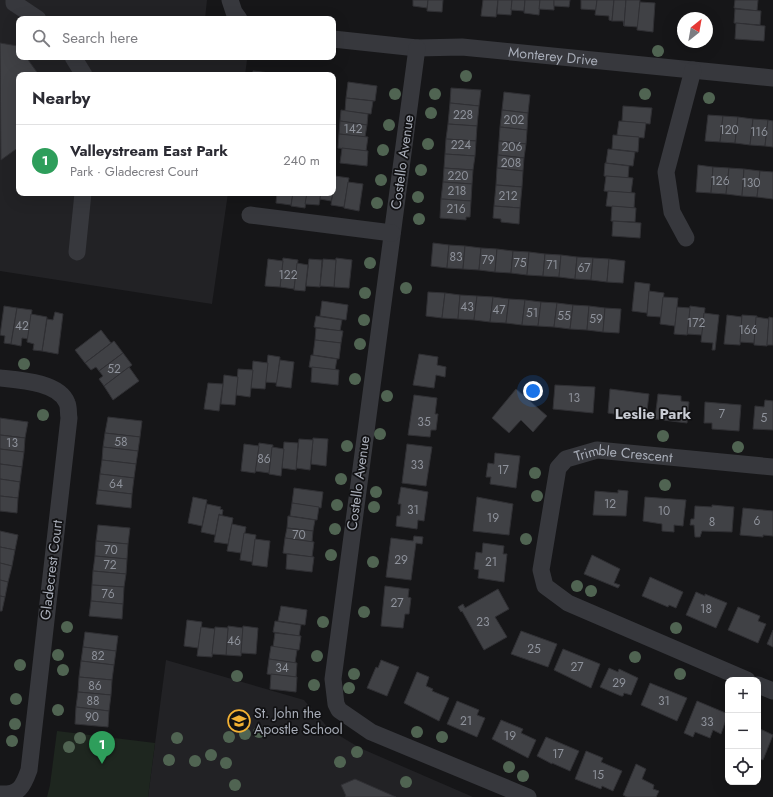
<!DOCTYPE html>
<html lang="en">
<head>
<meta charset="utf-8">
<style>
  :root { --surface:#fff; --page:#f2f2f3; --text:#2b2b33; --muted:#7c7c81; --line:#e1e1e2; --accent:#0b8043 }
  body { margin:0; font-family:Jost,sans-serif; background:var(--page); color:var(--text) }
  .controls { position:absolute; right:12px; bottom:12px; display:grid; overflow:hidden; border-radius:8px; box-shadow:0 4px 16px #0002 }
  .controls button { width:36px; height:36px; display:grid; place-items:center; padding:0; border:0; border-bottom:1px solid var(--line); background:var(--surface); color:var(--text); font:20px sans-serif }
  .compass { position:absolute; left:677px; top:12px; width:36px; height:36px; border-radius:50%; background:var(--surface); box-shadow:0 4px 16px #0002; rotate:31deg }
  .you { position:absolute; left:533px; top:391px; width:14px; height:14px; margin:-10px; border:3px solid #fff; border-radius:50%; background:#1a73e8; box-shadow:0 0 0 6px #1a73e833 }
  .badge { display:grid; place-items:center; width:26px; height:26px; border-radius:50%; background:var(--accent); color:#fff; font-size:13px; font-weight:700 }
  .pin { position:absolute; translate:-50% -33px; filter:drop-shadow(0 1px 2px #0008) }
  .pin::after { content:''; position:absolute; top:21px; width:14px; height:12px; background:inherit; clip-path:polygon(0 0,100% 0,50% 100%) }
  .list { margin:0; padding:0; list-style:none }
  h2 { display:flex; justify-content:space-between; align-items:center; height:52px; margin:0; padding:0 16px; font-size:17px }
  h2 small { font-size:13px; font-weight:400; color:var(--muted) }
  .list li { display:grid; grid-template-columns:26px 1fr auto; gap:12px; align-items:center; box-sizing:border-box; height:72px; padding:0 16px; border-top:1px solid var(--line) }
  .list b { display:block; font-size:15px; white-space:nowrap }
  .list p { margin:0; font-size:13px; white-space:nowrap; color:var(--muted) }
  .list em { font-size:13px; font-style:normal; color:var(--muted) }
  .icon { flex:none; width:22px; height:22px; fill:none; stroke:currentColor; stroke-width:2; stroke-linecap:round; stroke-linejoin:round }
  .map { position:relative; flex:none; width:773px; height:797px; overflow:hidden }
  .search { position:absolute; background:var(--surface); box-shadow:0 4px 16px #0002; left:16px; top:16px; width:320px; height:44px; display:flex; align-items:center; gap:10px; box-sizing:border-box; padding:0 14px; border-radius:8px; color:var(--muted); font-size:15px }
  .panel { position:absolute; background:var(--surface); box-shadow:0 4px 16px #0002; left:16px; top:72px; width:320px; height:124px; border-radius:8px }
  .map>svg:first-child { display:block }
  .built { fill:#222225 }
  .green { fill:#1e261f }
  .building { fill:#404145; stroke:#303034 }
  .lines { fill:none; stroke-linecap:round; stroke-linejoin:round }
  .minor { stroke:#37383d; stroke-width:17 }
  .tree { fill:#506452 }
  .labels { text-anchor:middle; stroke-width:3.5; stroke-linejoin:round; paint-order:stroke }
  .number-label { font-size:12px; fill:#8e929b }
  .street-label { font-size:14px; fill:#a8adb8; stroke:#111113 }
  .poi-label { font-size:14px; fill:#a8adb8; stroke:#111113; text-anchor:start }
  .neighbourhood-label { font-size:15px; font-weight:bold; fill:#c9ccd4; stroke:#111113 }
</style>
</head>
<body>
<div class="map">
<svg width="773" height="797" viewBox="0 0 773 797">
  <rect width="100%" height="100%" fill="#161618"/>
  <g class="built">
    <polygon points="0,0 207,0 205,19 19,19 19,57 230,57 247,60 245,75 19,75 19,193 228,193 212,304 0,271"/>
    <polygon points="166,660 304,700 330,730 360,748 473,797 148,797"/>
  </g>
  <polygon class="green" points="57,731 155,743 148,797 47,797 50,785"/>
  <g class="building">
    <polygon points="413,0 428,0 427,8 413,6"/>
    <polygon points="428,0 443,0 442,12 427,11"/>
    <polygon points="483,0 498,0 496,17 481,16"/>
    <polygon points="498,0 512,0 511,15 497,14"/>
    <polygon points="512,0 525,0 524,11 511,10"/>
    <polygon points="525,0 540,0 539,15 524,13"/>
    <polygon points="540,0 554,0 554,10 539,9"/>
    <polygon points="554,0 570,0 569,7 554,6"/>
    <polygon points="581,0 597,0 596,10 581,9"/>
    <polygon points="597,0 614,0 612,21 609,20 609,16 595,15"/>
    <polygon points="614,0 626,0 624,26 623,21 612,21"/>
    <polygon points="626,0 640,0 638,27 624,26"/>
    <polygon points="735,0 758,0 757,11 734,8"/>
    <polygon points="640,2 655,3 653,32 637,30"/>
    <polygon points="735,9 761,11 760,25 734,23"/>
    <polygon points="736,23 765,26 764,41 735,39"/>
    <polygon points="0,43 18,46 19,57 26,57 39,75 19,75 19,147 1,160"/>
    <polygon points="253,71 270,73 269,75 253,75"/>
    <polygon points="348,82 377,86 375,101 346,98"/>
    <polygon points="451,88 481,90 479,106 450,103"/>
    <polygon points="504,92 530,95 528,113 502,110"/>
    <polygon points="346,98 373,101 371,114 345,111"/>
    <polygon points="450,103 479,106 477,126 448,124"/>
    <polygon points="623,106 652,108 650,124 622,121"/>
    <polygon points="341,110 368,114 367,125 340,121"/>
    <polygon points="502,110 528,113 527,130 500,127"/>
    <polygon points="708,115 723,116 720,142 705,141"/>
    <polygon points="723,116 738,117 735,143 720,142"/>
    <polygon points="738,117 753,119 750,145 735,143"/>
    <polygon points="753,119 768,120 765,146 750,145"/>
    <polygon points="768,120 773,121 773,147 765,146"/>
    <polygon points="340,121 367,125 365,137 339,134"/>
    <polygon points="619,121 646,123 644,138 617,135"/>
    <polygon points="448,124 477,126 476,141 446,139"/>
    <polygon points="500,127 527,130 526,144 499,141"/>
    <polygon points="339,134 368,137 366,151 338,148"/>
    <polygon points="613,135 639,137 638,152 612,149"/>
    <polygon points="446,139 476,141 475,156 445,154"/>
    <polygon points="499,141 526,144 524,158 498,155"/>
    <polygon points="342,148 368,151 367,166 340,163"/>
    <polygon points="608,149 635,152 633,166 606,163"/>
    <polygon points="445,154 475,156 473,170 444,168"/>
    <polygon points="498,155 524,158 523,171 497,168"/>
    <polygon points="605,163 629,166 628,178 604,176"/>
    <polygon points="698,165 713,167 711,193 696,192"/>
    <polygon points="713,167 729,168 726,194 711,193"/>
    <polygon points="444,168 473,170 472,184 443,182"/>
    <polygon points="497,168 523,171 522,187 496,185"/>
    <polygon points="729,168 744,169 742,196 726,194"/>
    <polygon points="744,169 760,171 757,197 742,196"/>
    <polygon points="760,171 773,172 773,199 757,197"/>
    <polygon points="335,176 349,178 344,207 331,205"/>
    <polygon points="606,176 633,178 631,193 604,191"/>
    <polygon points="348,182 363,184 359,211 344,208"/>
    <polygon points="443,182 472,184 471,201 441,199"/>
    <polygon points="496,185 522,187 520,208 494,206"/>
    <polygon points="608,191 635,193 634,208 606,206"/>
    <polygon points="277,193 293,193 291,205 276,203"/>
    <polygon points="293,193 307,193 305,208 291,206"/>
    <polygon points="307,193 321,193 319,205 305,204"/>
    <polygon points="321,193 333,193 331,201 320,199"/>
    <polygon points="441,199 471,201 470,217 466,217 466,220 440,218"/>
    <polygon points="494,206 520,208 519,224 501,222 501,219 493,218"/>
    <polygon points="612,206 636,208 635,222 611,221"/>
    <polygon points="613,221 641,223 640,238 612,236"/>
    <polygon points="433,243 449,245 447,268 431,266"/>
    <polygon points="449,245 465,246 463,269 447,268"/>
    <polygon points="465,246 481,248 479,270 463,269"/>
    <polygon points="481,248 497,249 495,272 479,270"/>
    <polygon points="497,249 513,251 511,273 495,272"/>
    <polygon points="513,251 529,252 527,275 511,273"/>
    <polygon points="529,252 545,254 543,276 527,275"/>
    <polygon points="545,254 561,255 559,277 543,276"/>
    <polygon points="561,255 577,257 575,279 559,277"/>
    <polygon points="577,257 593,258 591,280 575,279"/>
    <polygon points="283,258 298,260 294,289 280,287"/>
    <polygon points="336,258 352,260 349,288 334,287"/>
    <polygon points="593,258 609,259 607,282 591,280"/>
    <polygon points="268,259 283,261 280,287 265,286"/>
    <polygon points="309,259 322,260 320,287 306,286"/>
    <polygon points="323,259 336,260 334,287 320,286"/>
    <polygon points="609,259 625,261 623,283 607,282"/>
    <polygon points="297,263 308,265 305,291 294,290"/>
    <polygon points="635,282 650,284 647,313 632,311"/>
    <polygon points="649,291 664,293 661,317 647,316"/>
    <polygon points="428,292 445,293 442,318 426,316"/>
    <polygon points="445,293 460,295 458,319 442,318"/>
    <polygon points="460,295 477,296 474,320 458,319"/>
    <polygon points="477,296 493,297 490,322 474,320"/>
    <polygon points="493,297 509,299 506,323 490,322"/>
    <polygon points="663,297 678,298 675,326 660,324"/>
    <polygon points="509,299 525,300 522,325 506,323"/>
    <polygon points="525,300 541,302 538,326 522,325"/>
    <polygon points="322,301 348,305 346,320 320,316"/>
    <polygon points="541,302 557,303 554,327 538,326"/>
    <polygon points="557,303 573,305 570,329 554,327"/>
    <polygon points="573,305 589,306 587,330 570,329"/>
    <polygon points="4,306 17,308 11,344 4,343 5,336 0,335"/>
    <polygon points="589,306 605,308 603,332 587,330"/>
    <polygon points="690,306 705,308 702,335 687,334"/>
    <polygon points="677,307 690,308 687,335 674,334"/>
    <polygon points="17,308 32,310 28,339 22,338 21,346 11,344"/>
    <polygon points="605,308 621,309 619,333 603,332"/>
    <polygon points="55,312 63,314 58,354 42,351 47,319 53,320"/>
    <polygon points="704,313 719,315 715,350 712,350 713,343 701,342"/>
    <polygon points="31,314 47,317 42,351 33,350 34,344 27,342"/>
    <polygon points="727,315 742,317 740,345 724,344"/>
    <polygon points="742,315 757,316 754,343 740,342"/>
    <polygon points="316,316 342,320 340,331 314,327"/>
    <polygon points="756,317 769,319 767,346 754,345"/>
    <polygon points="769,317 773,318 773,345 767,345"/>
    <polygon points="316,328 343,331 341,343 315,340"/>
    <polygon points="101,330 111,343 85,363 75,350"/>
    <polygon points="315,340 341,343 339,359 313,355"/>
    <polygon points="114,341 123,353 99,371 96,367 91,370 85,363"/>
    <polygon points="123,353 132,365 104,386 99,379 103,376 99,371"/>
    <polygon points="419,354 438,357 437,365 446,367 445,377 436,375 434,388 413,385"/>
    <polygon points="268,355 280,357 277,383 265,382"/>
    <polygon points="311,355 337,359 335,370 309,367"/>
    <polygon points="280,360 294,362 291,388 276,386"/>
    <polygon points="253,361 268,363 265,389 251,388"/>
    <polygon points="129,367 139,381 113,400 104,386"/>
    <polygon points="312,367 339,370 338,385 311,382"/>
    <polygon points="238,369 253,370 250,397 236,395"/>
    <polygon points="224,375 238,377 235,405 221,404"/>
    <polygon points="208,383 223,384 219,411 204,409"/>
    <polygon points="555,385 595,387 593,413 553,409"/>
    <polygon points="516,389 547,416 533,432 521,420 509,433 492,418"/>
    <polygon points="610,389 649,394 646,419 608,413"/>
    <polygon points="658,394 681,396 681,401 689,402 687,423 655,419"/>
    <polygon points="414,395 437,398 435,414 438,414 436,430 431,430 430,437 408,435"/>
    <polygon points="765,400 773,401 773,430 753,429 755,406 764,407"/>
    <polygon points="705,402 741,405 739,431 712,429 712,423 704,423"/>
    <polygon points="108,417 142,421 140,437 105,433"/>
    <polygon points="0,418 28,422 25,438 0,435"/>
    <polygon points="105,433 140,437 138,451 103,447"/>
    <polygon points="0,435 25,438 24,452 0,449"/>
    <polygon points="313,438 328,439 326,466 311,464"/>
    <polygon points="299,439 313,440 310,470 296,468"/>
    <polygon points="284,442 298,443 296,470 282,468"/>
    <polygon points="259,443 273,445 269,473 255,471"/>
    <polygon points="244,444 259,446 255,473 241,471"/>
    <polygon points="407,444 432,447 426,486 402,483"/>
    <polygon points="103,447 138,451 136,464 102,460"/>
    <polygon points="272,447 284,449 281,476 269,474"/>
    <polygon points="0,449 24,452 22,467 0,464"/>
    <polygon points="495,453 520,456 516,488 490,484 491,477 486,477 488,463 494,464"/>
    <polygon points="102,460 136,464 134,478 100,474"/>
    <polygon points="0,464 22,467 20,482 0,479"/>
    <polygon points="100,474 134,478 132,494 98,490"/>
    <polygon points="0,479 20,482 18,498 0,496"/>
    <polygon points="401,487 428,492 424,521 418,520 417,529 396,526 397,516 400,516 401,504 398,504"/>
    <polygon points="294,488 323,492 321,508 292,503"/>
    <polygon points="98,490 132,494 131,508 96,504"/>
    <polygon points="618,490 628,491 626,516 593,515 595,491 618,493"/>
    <polygon points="0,496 18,498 17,513 0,511"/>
    <polygon points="193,497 207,500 202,526 188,523"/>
    <polygon points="477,497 513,504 509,535 473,531"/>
    <polygon points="645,497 686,500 683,526 674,525 674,532 662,531 662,524 643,521"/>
    <polygon points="292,503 319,507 317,520 290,516"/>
    <polygon points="207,504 221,507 220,509 223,510 222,515 219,514 215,535 201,532"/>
    <polygon points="712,505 734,507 732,532 702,531 700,537 695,537 694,525 690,525 691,519 694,519 695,506 712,507"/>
    <polygon points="743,508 773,511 773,536 763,535 763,537 740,535"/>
    <polygon points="219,515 233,518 228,544 214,542"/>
    <polygon points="288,516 315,520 313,531 287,528"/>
    <polygon points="232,524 246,527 241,553 227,551"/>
    <polygon points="98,525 130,528 128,544 96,541"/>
    <polygon points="287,528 313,531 312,542 285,538"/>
    <polygon points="0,531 18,535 15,550 0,547"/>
    <polygon points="244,533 256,535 252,562 240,560"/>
    <polygon points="414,536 423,537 422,544 416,543 411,580 386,577 391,538 413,541"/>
    <polygon points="285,538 314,542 312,557 283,553"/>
    <polygon points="255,539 270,541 267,567 252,565"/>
    <polygon points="96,541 128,544 127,559 95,556"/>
    <polygon points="483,543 504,546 503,554 507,554 504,582 478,578 479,570 474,569 476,552 482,553"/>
    <polygon points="0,547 15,550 12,566 0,563"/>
    <polygon points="287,554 314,557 312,572 286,569"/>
    <polygon points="592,555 620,569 614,583 620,585 618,588 584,574"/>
    <polygon points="95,556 127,559 126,574 93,571"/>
    <polygon points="0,563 12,566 8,582 0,580"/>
    <polygon points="93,571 126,574 124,587 92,585"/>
    <polygon points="650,577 683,592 676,608 669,605 668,607 642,596"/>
    <polygon points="0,580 8,582 5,597 0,596"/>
    <polygon points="92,585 124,587 123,604 91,601"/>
    <polygon points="385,586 409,589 408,597 411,598 409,614 405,614 403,628 381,626"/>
    <polygon points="498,589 509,609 495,617 507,637 484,650 462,611 461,612 458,607 463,604 465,608"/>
    <polygon points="696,592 705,596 705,594 727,603 716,628 686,615"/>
    <polygon points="0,596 5,597 2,611 0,611"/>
    <polygon points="91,601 123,604 122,619 89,616"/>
    <polygon points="281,606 307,610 305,625 278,621"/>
    <polygon points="738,607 760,616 758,621 766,624 758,643 728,630"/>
    <polygon points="187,620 202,622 198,648 184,646"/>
    <polygon points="275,621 301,625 299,636 273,632"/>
    <polygon points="228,626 243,628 241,656 226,655"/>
    <polygon points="243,626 258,628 256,654 241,653"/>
    <polygon points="201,627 215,629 212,657 197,656"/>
    <polygon points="215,627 228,628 226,655 212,654"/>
    <polygon points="773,630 773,647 767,644"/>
    <polygon points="521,631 557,644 548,667 511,654"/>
    <polygon points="85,632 118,636 116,651 83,647"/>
    <polygon points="275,633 301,636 299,650 273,647"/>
    <polygon points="271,646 297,650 295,663 269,659"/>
    <polygon points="83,647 116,651 114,665 81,661"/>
    <polygon points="563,649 600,664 591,688 554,670"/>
    <polygon points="269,659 297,663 296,677 267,674"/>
    <polygon points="381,660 399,667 387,696 367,688 376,667 378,668"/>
    <polygon points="81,661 114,665 112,680 79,677"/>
    <polygon points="609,668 618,672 619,669 638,678 631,695 624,693 623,696 621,696 600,687"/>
    <polygon points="417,672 429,677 426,686 433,689 432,691 449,698 439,721 404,703"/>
    <polygon points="271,674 297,677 296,692 270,689"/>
    <polygon points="79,677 112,680 111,695 78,692"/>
    <polygon points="650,683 687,698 677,721 641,705"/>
    <polygon points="78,692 111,695 109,711 76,707"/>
    <polygon points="457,701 479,710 477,715 485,718 477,737 447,724"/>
    <polygon points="697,701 728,714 721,734 713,730 710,738 695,732 693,737 684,733"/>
    <polygon points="76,707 109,711 108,727 75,724"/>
    <polygon points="501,720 523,729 521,733 536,740 528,758 492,739"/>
    <polygon points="758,728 773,735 763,760 758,758"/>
    <polygon points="546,737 579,751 570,771 552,763 552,764 537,756"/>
    <polygon points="586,751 603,758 601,762 622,771 613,791 602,786 601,789 575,779"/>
    <polygon points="636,764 646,769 642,779 654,785 653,789 659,791 656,797 627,797 623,795"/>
    <polygon points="355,779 396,797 345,797 346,796 341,785"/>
  </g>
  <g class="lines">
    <g class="minor">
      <polyline points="14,0 14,3 38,19"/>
      <polyline points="230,0 234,12 239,19"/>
      <path id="s1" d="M333,39L417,48L462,47L773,78"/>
      <polyline points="417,48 333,679 336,704 339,710 371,732 528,797"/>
      <polyline points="73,57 84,75"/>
      <polyline points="250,215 392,233"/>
      <polyline points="686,238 672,212 666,172 693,70"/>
      <polyline points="77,252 83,193"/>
      <path d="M0,378C19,380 59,382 67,403C69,407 68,413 69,418L29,770C23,787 19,795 0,794"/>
      <path id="s2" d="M747,680L568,603L545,586L541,570L558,468L566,459L597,450L773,467"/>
      <polyline points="758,685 773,691"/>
    </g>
  </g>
  <g class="tree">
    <circle cx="658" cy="51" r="6"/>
    <circle cx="466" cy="76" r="6"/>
    <circle cx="395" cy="94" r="6"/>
    <circle cx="435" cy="94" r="6"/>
    <circle cx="645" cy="94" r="6"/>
    <circle cx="709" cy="98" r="6"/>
    <circle cx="431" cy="113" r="6"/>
    <circle cx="389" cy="125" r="6"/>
    <circle cx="428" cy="144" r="6"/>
    <circle cx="383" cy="150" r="6"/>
    <circle cx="421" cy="170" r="6"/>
    <circle cx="381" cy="180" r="6"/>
    <circle cx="418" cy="197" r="6"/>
    <circle cx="377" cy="203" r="6"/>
    <circle cx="419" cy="219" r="6"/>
    <circle cx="370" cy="263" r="6"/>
    <circle cx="406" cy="288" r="6"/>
    <circle cx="365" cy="293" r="6"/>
    <circle cx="364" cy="320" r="6"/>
    <circle cx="360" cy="344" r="6"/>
    <circle cx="24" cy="364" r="6"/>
    <circle cx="355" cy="379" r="6"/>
    <circle cx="387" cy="396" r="6"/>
    <circle cx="43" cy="415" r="6"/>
    <circle cx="380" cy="434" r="6"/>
    <circle cx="663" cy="436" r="6"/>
    <circle cx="347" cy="446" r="6"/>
    <circle cx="738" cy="447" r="6"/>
    <circle cx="535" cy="473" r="6"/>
    <circle cx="341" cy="479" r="6"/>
    <circle cx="665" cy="485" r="6"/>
    <circle cx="376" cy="492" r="6"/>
    <circle cx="537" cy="496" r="6"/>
    <circle cx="337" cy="505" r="6"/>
    <circle cx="374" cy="507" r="6"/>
    <circle cx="335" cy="529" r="6"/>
    <circle cx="526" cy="539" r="6"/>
    <circle cx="331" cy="555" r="6"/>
    <circle cx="373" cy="562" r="6"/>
    <circle cx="577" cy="586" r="6"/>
    <circle cx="591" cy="591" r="6"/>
    <circle cx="364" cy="612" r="6"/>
    <circle cx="323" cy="622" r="6"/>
    <circle cx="67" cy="627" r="6"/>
    <circle cx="676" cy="628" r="6"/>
    <circle cx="58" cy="655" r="6"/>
    <circle cx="317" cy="656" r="6"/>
    <circle cx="635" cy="657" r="6"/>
    <circle cx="20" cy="665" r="6"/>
    <circle cx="63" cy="670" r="6"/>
    <circle cx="354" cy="674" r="6"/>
    <circle cx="680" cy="674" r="6"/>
    <circle cx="237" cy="676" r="6"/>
    <circle cx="314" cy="685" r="6"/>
    <circle cx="349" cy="688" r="6"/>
    <circle cx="16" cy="699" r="6"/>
    <circle cx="58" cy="710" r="6"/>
    <circle cx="15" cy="724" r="6"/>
    <circle cx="259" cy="732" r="6"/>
    <circle cx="417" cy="732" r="6"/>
    <circle cx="245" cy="734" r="6"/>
    <circle cx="229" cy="737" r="6"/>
    <circle cx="442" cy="737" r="6"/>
    <circle cx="80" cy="738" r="6"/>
    <circle cx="177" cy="738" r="6"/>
    <circle cx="12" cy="741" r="6"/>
    <circle cx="69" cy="747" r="6"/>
    <circle cx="357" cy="752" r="6"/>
    <circle cx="211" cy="755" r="6"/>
    <circle cx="169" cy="760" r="6"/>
    <circle cx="195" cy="761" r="6"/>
    <circle cx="340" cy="762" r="6"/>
    <circle cx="226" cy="763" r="6"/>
    <circle cx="509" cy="767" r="6"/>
    <circle cx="523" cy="776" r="6"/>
    <circle cx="406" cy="782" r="6"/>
    <circle cx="235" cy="785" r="6"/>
  </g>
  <defs>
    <g id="school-ring" transform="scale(1.15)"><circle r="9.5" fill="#111113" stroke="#f2b134" stroke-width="1.5"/><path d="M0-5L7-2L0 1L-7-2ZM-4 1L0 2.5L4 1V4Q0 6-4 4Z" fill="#f2b134"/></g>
  </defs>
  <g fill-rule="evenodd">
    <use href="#school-ring" x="239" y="721"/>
  </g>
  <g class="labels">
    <g class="number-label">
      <text x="463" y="119">228</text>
      <text x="514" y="124">202</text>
      <text x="353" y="133">142</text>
      <text x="729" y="134">120</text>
      <text x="759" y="136">116</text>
      <text x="461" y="149">224</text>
      <text x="512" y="151">206</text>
      <text x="511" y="167">208</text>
      <text x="458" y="180">220</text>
      <text x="720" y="185">126</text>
      <text x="751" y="187">130</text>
      <text x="457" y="195">218</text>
      <text x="508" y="200">212</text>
      <text x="456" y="213">216</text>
      <text x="456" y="261">83</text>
      <text x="488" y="264">79</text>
      <text x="520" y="267">75</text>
      <text x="552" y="269">71</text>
      <text x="584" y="272">67</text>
      <text x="288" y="279">122</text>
      <text x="467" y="311">43</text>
      <text x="499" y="314">47</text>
      <text x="532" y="317">51</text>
      <text x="564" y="320">55</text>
      <text x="596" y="323">59</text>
      <text x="696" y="327">172</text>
      <text x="22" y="330">42</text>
      <text x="748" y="334">166</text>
      <text x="114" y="373">52</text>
      <text x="574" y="402">13</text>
      <text x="722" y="418">7</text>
      <text x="764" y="422">5</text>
      <text x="424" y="426">35</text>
      <text x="121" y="446">58</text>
      <text x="12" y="447">13</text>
      <text x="264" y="463">86</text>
      <text x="417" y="469">33</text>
      <text x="503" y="474">17</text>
      <text x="116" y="488">64</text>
      <text x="610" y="508">12</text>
      <text x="413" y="514">31</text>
      <text x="664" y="515">10</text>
      <text x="493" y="522">19</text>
      <text x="757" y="525">6</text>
      <text x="712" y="526">8</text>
      <text x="299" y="539">70</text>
      <text x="111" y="554">70</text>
      <text x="401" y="564">29</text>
      <text x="491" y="566">21</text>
      <text x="110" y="569">72</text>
      <text x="108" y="598">76</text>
      <text x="397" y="607">27</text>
      <text x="706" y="613">18</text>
      <text x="483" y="626">23</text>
      <text x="234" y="645">46</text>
      <text x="534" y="653">25</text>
      <text x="98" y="660">82</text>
      <text x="577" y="671">27</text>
      <text x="282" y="672">34</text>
      <text x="619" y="687">29</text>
      <text x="95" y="690">86</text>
      <text x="93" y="705">88</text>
      <text x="664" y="705">31</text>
      <text x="92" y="721">90</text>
      <text x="466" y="725">21</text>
      <text x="707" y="726">33</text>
      <text x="510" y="740">19</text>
      <text x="558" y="758">17</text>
      <text x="598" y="779">15</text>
    </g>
    <g class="street-label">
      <text dy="5" stroke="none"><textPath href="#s1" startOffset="221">Monterey Drive</textPath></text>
      <text transform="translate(402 162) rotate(-82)" y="5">Costello Avenue</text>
      <text dy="5" stroke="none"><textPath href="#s2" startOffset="414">Trimble Crescent</textPath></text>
      <text transform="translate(358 483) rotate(-82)" y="5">Costello Avenue</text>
      <text transform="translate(51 570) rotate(-83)" y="5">Gladecrest Court</text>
    </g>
    <g class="poi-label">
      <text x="254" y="718">St. John the<tspan x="254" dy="16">Apostle School</tspan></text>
    </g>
    <g class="neighbourhood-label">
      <text x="653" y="419">Leslie Park</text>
    </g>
  </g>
</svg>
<div class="controls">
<button>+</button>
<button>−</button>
<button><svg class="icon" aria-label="locate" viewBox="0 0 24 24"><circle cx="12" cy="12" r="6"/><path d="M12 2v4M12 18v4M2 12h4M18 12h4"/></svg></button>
</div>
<svg class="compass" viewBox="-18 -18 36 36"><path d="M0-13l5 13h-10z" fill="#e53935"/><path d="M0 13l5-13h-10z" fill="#7c7c81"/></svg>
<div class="you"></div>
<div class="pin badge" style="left:102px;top:764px;background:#2e9e5b">1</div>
<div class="search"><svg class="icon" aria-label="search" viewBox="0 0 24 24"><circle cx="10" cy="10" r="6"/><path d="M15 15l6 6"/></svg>Search here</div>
<section class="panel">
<h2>Nearby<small></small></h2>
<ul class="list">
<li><span class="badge" style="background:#2e9e5b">1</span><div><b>Valleystream East Park</b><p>Park · Gladecrest Court</p></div><em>240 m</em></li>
</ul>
</section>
</div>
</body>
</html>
